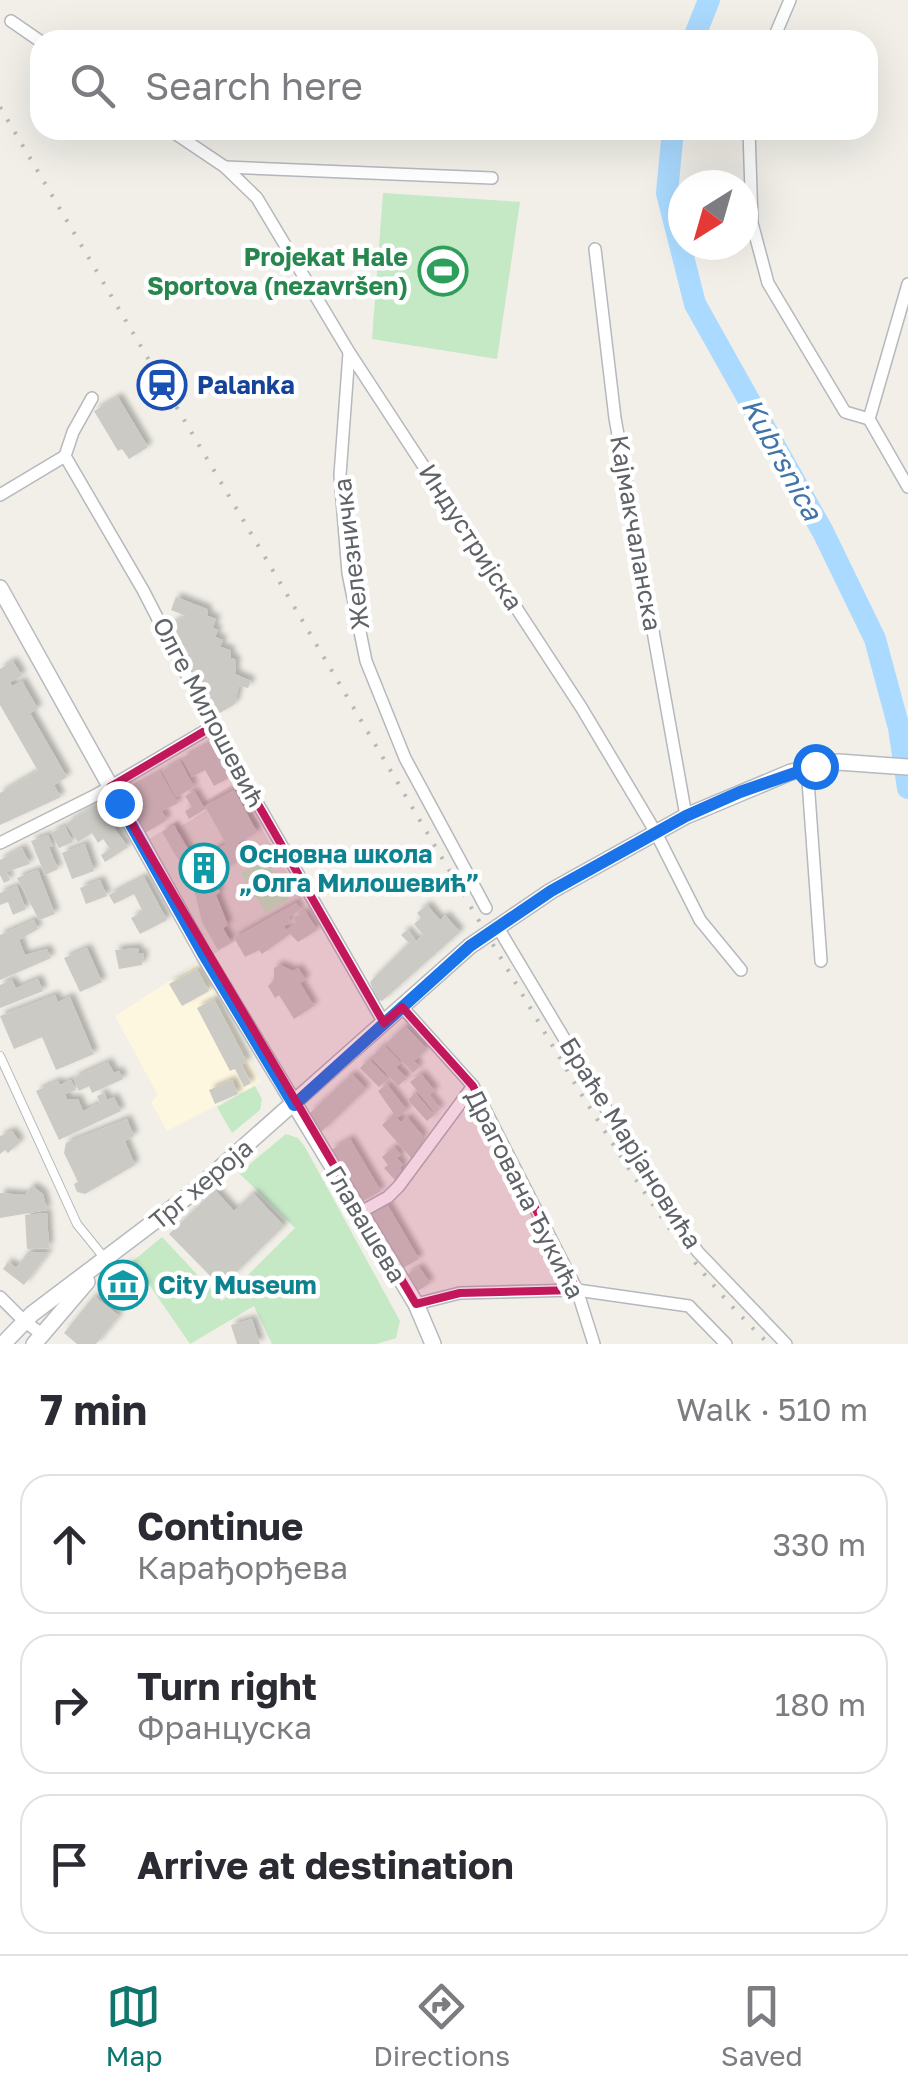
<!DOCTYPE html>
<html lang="en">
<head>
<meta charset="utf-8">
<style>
  :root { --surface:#fff; --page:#f2f2f3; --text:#2b2b33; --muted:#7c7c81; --line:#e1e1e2; --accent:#0f766e }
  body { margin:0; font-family:"Golos Text",sans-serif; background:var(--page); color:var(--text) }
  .compass { position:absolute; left:668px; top:170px; width:90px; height:90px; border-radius:50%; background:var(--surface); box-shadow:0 10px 40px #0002; rotate:217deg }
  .stop { position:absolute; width:30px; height:30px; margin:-22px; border:8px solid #1a73e8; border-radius:50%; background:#fff }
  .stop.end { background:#1a73e8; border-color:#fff; box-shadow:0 2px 10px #0008 }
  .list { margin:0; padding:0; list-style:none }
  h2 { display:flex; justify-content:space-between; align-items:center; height:130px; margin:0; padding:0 40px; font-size:42px }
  h2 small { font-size:32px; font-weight:400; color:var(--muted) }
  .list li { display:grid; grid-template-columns:65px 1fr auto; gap:30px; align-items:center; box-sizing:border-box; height:140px; margin:0 20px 20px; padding:0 20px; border:2px solid var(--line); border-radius:30px }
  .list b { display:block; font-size:38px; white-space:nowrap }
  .list p { margin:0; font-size:32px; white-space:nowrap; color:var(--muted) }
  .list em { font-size:32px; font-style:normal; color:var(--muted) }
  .icon { flex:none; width:55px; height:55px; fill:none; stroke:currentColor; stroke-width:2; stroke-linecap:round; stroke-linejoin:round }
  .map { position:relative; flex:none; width:908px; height:1344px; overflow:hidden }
  .search { position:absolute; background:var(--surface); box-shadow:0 10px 40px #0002; left:30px; right:30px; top:30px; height:110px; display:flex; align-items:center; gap:25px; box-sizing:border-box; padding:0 35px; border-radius:30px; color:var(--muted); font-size:38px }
  .sheet { height:610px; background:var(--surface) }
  nav { display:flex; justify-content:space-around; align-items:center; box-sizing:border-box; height:140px; border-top:2px solid var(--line); background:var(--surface); font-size:28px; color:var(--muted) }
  nav a { display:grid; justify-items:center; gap:5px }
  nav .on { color:var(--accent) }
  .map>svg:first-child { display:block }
  .commercial { fill:#fef7e0 }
  .education { fill:#e1ded6 }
  .green { fill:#c5e8c5 }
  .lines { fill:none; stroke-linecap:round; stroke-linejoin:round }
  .river { stroke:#aadaff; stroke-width:22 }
  .building { fill:#cccac5; filter:url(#shadow) }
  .pedestrian-casing { stroke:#b5b8bc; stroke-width:10 }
  .minor-casing { stroke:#b5b8bc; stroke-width:14 }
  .secondary-casing { stroke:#b6babf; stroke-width:18 }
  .pedestrian { stroke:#fff; stroke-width:8 }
  .minor { stroke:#fff; stroke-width:11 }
  .secondary { stroke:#fff; stroke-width:15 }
  .rail { stroke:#b6b7b8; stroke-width:4; stroke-dasharray:2.5 12; stroke-linecap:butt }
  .route { stroke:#1a73e8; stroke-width:12 }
  .marked { fill:#c2185b; fill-opacity:0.2; stroke:#c2185b; stroke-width:8; stroke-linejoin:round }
  .labels { text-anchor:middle; stroke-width:9; stroke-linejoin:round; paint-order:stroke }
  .leisure-label { font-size:25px; font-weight:bold; fill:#27864d; stroke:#fff; text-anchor:end }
  .transit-label { font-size:25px; font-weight:bold; fill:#164399; stroke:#fff; text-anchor:start }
  .street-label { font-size:25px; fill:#5f6368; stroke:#fff }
  .culture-label { font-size:25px; font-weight:bold; fill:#0d838f; stroke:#fff; text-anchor:start }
  .water-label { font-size:28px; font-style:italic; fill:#4174aa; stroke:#fff }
</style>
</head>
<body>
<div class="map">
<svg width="908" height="1344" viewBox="0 0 908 1344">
  <defs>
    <filter id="shadow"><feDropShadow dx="4.5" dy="-4.5" stdDeviation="2.5" flood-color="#0004"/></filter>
  </defs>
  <rect width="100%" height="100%" fill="#f1efe8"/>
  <polygon class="commercial" points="198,963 261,1082 167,1131 151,1102 158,1095 115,1016"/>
  <polygon class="education" points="235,783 303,899 214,954 146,841 178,821 181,826 206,811 202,803"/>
  <g class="green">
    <polygon points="383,193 520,202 497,359 372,339"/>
    <polygon points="265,859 289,899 266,913 241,873"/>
    <polygon points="255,1086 262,1099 260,1110 232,1133 217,1107"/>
    <polygon points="286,1134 298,1138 305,1147 400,1321 396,1338 376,1344 272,1344 254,1306 190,1344 133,1261 162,1237 222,1301 295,1228 239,1173"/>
  </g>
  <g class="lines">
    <g class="river">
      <polyline points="693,40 709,0"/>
      <polyline points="673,130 667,193 695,304 823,532 875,639 899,728 908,788"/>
    </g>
  </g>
  <g class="building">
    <polygon points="118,397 148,447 129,459 122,449 118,451 94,411"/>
    <polygon points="176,597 207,609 208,616 216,619 213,628 218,630 215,637 223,640 220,647 230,650 231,658 236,660 235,674 251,681 248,688 239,686 235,704 218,714 167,627 186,616 171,610"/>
    <polygon points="13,661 22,676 10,682 12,686 22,681 38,709 30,713 67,777 54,785 61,797 0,825 0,793 38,771 0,705 0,669"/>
    <polygon points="211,743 229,778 214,786 205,770 192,777 182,758"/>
    <polygon points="180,761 194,787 176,797 162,771"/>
    <polygon points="160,772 178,803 162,811 167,820 145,833 122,793"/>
    <polygon points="234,790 257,832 238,843 246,857 211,876 220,892 216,895 228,925 223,928 231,942 218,950 202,922 193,885 162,832 174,825 195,861 226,844 205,806"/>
    <polygon points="194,791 205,809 189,819 185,811 192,807 185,796"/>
    <polygon points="97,804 128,847 105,862 101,855 110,849 103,839 98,843 92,833 78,842 66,824"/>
    <polygon points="65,826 73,842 59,848 51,833"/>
    <polygon points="48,835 53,846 49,847 58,869 45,875 31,841"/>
    <polygon points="85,844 94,871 72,879 62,853"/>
    <polygon points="22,848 30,864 6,872 10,880 4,883 0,875 0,860"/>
    <polygon points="38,870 55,914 39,920 17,878"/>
    <polygon points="144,877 167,920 140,934 131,918 143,912 134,894 114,904 109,895"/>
    <polygon points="100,880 107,896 86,904 80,888"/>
    <polygon points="17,886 26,909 13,915 8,902 0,905 0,893"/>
    <polygon points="296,903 301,910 288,917 291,922 284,926 286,930 296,924 293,918 305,911 317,930 298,942 290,934 262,954 259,950 245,957 234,938"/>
    <polygon points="427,905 440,920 445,915 460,932 382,1001 377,1000 370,982 409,943 401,935 407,930 416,941 423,935 414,924 421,918 417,913"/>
    <polygon points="34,920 38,929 19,940 25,955 47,949 51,958 0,980 0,935"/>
    <polygon points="87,948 102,982 80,992 64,958"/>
    <polygon points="138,948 139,954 144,953 142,965 119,969 115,950"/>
    <polygon points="280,965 293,971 298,968 306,980 300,983 314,1006 294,1019 279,995 275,998 268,986 274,980 274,968"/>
    <polygon points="197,969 209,991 182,1006 169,984"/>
    <polygon points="38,979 43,991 0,1008 0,985 12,980 16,988"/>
    <polygon points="55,995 58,1002 70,997 94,1054 56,1070 42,1037 14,1049 0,1016"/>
    <polygon points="214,999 247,1062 241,1065 251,1083 244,1087 235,1069 230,1071 197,1008"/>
    <polygon points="405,1026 427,1049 414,1061 419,1067 413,1073 386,1044"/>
    <polygon points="384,1045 401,1063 396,1067 407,1078 398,1086 371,1057"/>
    <polygon points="369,1059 388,1079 379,1087 360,1068"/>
    <polygon points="108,1062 114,1073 119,1071 123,1079 92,1093 89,1086 79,1091 73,1078"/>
    <polygon points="352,1074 366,1089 320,1133 310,1113"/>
    <polygon points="421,1074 435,1091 429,1095 440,1109 435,1113 410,1082"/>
    <polygon points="71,1080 76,1090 65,1094 67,1099 78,1099 83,1111 100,1103 97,1096 104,1093 107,1100 114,1097 121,1111 59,1140 36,1091 58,1081 60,1085"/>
    <polygon points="232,1080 238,1094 215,1104 209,1090"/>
    <polygon points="387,1084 407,1110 397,1118 401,1122 407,1117 423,1136 412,1159 382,1125 394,1114 378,1091"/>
    <polygon points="415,1093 434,1115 427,1121 408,1100"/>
    <polygon points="127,1119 134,1136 125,1141 135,1165 85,1194 77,1192 74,1184 78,1182 64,1153 66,1143"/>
    <polygon points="12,1131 20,1142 8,1153 5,1150 0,1154 0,1136"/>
    <polygon points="350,1139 381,1191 362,1202 331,1150"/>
    <polygon points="394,1147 401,1155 397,1158 403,1165 400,1168 404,1173 395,1180 384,1168 388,1165 382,1157"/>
    <polygon points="32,1186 43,1194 47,1210 0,1218 0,1193 25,1195"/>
    <polygon points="215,1190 234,1211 253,1193 284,1226 221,1287 169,1234"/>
    <polygon points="387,1204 419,1259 401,1269 369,1214"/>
    <polygon points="47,1213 49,1248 27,1249 25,1215"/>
    <polygon points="28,1252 49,1252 24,1285 3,1269 8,1262 16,1268"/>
    <polygon points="129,1264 145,1286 116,1307 100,1285"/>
    <polygon points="419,1267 430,1283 416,1292 405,1276"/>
    <polygon points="94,1296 119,1316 96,1344 77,1344 64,1333"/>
    <polygon points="252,1319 260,1344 237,1344 231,1325"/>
  </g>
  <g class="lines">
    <g class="pedestrian-casing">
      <polyline id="pedestrian" points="0,1056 77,1224 106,1260"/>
    </g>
    <g class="minor-casing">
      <g id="minor">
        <polyline points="11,21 40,41"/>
        <polyline points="773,40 790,0"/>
        <polyline points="170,130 225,167 257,198 349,352 581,707 655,831 700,920 741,970"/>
        <polyline points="749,130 752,223 768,283 845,412 869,419"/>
        <polyline points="225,167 492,178"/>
        <polyline points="595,249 615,418 686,816"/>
        <polyline points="908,284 869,419 908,487"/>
        <polyline points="349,353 340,475 348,573 366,661 405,758 486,908"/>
        <polyline points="92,398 73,432 65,456 143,590 213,726 384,1023"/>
        <polyline points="0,495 65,456"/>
        <polyline points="807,767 821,961"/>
        <polyline points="0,843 96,795 213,726"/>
        <polyline points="497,926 657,1194 698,1252 786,1344"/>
        <polyline points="402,1007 473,1086 577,1290 594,1344"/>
        <polyline points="359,1213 388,1197 399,1186 473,1086"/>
        <polyline points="0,1297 24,1321 43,1335"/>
        <polyline points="416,1304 460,1293 577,1290 689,1306 726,1344"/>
      </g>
    </g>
    <g class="secondary-casing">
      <g id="secondary">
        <polyline points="0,588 204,955 416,1304 433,1344"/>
        <polyline points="3,1344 32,1314 192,1193 470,946 551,891 686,816 791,772 838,762 908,767"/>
        <polyline points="34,1344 87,1282"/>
      </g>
    </g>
    <use href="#pedestrian" class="pedestrian"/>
    <use href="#minor" class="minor"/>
    <use href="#secondary" class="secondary"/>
    <path class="rail" d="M0,107L578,1089C635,1179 690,1270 769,1344"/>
  </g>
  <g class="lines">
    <polyline class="route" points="119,803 204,955 294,1105 470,946 551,891 686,816 740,792 815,766"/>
  </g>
  <path class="marked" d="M213,726L384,1023L402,1007L473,1086L577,1290L460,1293L416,1304L110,787Z"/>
  <defs>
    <g id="stadium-ring" transform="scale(2.5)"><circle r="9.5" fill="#fff" stroke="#2e9e5b" stroke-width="1.5"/><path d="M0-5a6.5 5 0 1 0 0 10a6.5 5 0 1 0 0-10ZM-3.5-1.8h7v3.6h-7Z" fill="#2e9e5b"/></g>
    <g id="station-ring" transform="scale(2.5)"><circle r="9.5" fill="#fff" stroke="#1a4fb4" stroke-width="1.5"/><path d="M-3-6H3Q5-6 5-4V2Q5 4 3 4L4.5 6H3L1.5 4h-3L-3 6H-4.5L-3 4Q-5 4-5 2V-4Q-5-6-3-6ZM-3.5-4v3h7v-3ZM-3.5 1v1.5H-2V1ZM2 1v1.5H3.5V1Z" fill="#1a4fb4"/></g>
    <g id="building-ring" transform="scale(2.5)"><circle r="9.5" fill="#fff" stroke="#0f9aa8" stroke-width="1.5"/><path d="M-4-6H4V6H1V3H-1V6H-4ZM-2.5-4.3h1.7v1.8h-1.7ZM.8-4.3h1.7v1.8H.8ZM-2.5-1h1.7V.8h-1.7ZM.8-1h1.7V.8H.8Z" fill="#0f9aa8"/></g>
    <g id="museum-ring" transform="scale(2.5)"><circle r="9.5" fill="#fff" stroke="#0f9aa8" stroke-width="1.5"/><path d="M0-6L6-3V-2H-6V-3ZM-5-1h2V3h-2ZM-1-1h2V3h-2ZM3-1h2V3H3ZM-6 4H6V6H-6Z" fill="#0f9aa8"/></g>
  </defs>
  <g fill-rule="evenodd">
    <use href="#stadium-ring" x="443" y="271"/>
    <use href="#station-ring" x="162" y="385"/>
    <use href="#building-ring" x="204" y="868"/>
    <use href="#museum-ring" x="123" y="1285"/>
  </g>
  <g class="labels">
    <g class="leisure-label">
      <text x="408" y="266">Projekat Hale<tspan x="408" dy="29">Sportova (nezavršen)</tspan></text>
    </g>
    <g class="transit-label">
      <text x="197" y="394">Palanka</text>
    </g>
    <g class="street-label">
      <text transform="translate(636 533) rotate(80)" y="9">Кајмакчаланска</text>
      <text transform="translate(471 537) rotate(57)" y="9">Индустријска</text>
      <text transform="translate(351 554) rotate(-97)" y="9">Железничка</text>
      <text transform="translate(209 712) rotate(62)" y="9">Олге Милошевић</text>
      <text transform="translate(631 1143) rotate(58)" y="9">Браће Марјановића</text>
      <text transform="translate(201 1184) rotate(-40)" y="9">Трг хероја</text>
      <text transform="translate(525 1194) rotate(63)" y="9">Драгована Ђукића</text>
      <text transform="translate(366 1224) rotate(59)" y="9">Главашева</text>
    </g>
    <g class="culture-label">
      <text x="239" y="863">Основна школа<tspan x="239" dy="29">„Олга Милошевић”</tspan></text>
      <text x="158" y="1294">City Museum</text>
    </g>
    <g class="water-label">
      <text transform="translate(782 459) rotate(61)" y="10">Kubrsnica</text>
    </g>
  </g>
</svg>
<svg class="compass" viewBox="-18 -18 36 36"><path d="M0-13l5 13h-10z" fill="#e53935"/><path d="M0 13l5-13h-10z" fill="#7c7c81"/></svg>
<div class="stop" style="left:815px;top:766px"></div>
<div class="stop end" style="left:119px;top:803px"></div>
<div class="search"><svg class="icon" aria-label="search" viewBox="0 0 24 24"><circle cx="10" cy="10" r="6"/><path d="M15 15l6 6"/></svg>Search here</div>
</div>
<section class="sheet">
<h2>7 min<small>Walk · 510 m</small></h2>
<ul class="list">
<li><svg class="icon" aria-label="ahead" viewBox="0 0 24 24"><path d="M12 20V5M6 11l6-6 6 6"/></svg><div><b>Continue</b><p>Карађорђева</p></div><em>330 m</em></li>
<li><svg class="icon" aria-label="right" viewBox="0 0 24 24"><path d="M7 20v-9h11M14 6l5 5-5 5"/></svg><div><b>Turn right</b><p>Француска</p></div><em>180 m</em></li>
<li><svg class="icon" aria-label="arrive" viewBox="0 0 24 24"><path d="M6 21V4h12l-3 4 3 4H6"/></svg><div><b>Arrive at destination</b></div></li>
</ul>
</section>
<nav>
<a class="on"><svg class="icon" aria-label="map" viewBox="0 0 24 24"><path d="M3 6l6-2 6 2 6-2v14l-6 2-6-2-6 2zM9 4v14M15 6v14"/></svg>Map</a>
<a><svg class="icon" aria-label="directions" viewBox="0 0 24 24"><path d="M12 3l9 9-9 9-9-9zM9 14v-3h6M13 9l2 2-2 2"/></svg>Directions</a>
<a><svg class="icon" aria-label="saved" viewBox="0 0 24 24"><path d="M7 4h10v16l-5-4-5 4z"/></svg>Saved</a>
</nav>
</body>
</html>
